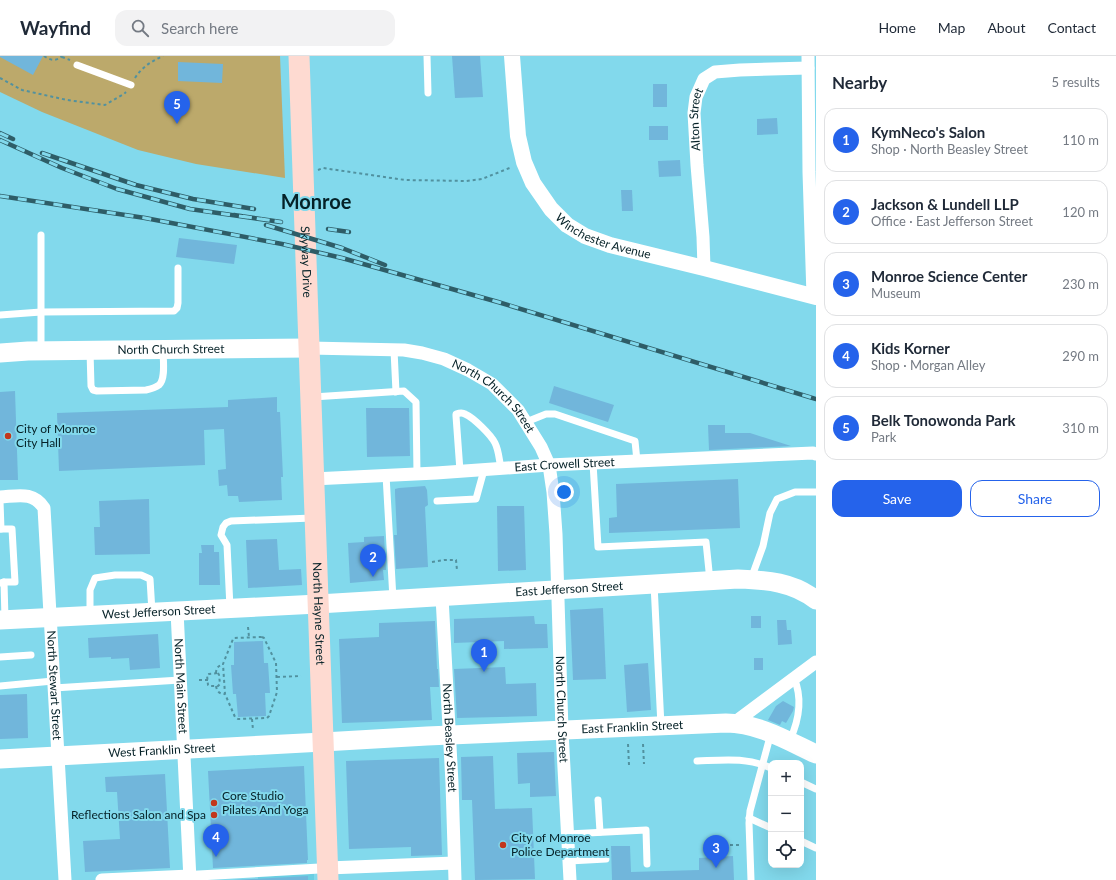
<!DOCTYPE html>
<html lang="en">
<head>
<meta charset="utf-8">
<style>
  :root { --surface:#fff; --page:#f2f2f3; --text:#1f2937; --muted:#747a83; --line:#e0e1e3; --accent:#2563eb }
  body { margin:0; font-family:Lato,sans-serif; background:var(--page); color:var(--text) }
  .controls { position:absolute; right:12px; bottom:12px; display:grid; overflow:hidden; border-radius:8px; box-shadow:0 4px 16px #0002 }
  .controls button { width:36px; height:36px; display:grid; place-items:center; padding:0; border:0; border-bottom:1px solid var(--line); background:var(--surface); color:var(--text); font:20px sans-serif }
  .you { position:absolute; left:564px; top:436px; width:14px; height:14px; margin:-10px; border:3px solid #fff; border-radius:50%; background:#1a73e8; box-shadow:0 0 0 6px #1a73e833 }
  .badge { display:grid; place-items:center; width:26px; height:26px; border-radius:50%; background:var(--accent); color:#fff; font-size:13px; font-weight:700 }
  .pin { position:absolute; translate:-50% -33px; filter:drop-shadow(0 1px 2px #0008) }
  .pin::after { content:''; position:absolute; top:21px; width:14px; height:12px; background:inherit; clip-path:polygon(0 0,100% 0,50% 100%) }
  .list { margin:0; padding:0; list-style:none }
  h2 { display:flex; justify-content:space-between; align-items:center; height:52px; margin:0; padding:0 16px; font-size:17px }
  h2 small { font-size:13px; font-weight:400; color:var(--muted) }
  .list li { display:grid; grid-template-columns:26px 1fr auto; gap:12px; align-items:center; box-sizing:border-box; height:64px; margin:0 8px 8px; padding:0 8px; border:1px solid var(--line); border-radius:12px }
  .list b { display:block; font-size:15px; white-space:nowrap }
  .list p { margin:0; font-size:13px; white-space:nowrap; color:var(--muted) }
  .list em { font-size:13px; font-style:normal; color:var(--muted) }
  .actions { display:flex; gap:8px; padding:12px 16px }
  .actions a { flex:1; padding:9px 0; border:1px solid var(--accent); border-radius:12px; text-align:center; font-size:14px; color:var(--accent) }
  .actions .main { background:var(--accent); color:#fff }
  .icon { flex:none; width:22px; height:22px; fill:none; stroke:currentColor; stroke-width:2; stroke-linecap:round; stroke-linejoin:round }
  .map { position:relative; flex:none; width:816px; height:824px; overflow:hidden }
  header { display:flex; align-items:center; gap:24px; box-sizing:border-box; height:56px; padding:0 20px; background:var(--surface); border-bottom:1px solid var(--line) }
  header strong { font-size:19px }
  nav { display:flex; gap:22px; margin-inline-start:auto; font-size:14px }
  .search { width:280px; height:36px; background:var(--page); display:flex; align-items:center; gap:10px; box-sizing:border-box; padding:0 14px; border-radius:12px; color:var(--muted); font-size:15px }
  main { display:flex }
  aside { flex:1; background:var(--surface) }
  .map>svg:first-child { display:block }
  .built { fill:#6acee2 }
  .green { fill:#bca96b }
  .building { fill:#71b6db }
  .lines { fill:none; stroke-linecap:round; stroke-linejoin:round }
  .path { stroke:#51919f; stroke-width:2; stroke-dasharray:3 3; stroke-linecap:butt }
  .service { stroke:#fff; stroke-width:7 }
  .pedestrian { stroke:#fff; stroke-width:10 }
  .minor { stroke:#fff; stroke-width:13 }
  .tertiary { stroke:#fff; stroke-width:16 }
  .secondary { stroke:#fff; stroke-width:19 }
  .primary { stroke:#fedad1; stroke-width:21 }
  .rail-casing { stroke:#2e5d67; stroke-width:4.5 }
  .rail { stroke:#82d9ec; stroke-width:3; stroke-dasharray:9; stroke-linecap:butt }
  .poi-dot { fill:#c2371d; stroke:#82d9ec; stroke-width:1.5 }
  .labels { text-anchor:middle; stroke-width:4; stroke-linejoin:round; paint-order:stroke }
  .street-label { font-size:12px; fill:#052127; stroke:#82d9ec }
  .poi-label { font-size:12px; fill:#052127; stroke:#82d9ec; text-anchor:start }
  .town-label { font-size:20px; font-weight:bold; fill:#052127; stroke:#82d9ec }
</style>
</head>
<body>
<header>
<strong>Wayfind</strong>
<div class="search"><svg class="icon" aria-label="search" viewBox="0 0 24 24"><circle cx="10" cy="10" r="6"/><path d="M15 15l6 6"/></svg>Search here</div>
<nav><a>Home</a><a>Map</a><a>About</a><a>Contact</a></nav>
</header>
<main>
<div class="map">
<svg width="816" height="824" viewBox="0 0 816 824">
  <rect width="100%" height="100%" fill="#82d9ec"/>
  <polygon class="built" points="314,818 314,824 258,824 258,821"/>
  <polygon class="green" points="0,0 280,0 285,122 196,108 138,94 42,56 0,36"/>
  <g class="building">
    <polygon points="0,0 43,0 33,19 0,1"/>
    <polygon points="452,0 480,0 483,41 455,42"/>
    <polygon points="178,6 223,8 222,27 178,25"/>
    <rect x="653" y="28" width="14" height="23"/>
    <polygon points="777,62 778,78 757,79 757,63"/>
    <rect x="649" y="70" width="19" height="14"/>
    <polygon points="680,104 681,120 659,121 658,105"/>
    <polygon points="621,134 632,134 633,155 622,155"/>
    <polygon points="179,182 237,189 234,208 176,201"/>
    <polygon points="554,330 614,349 608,366 549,347"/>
    <polygon points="15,335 18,424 0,424 0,336"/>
    <polygon points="277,341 277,356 280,356 283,421 281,421 282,444 239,446 238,440 228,440 227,429 219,430 218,414 226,413 224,373 204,374 205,409 59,415 57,357 228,351 228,344"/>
    <polygon points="366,352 409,352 410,400 367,401"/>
    <polygon points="708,369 725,369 725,377 750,377 791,390 709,394"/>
    <polygon points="738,423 740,472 609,477 609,462 617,461 616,428"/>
    <polygon points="425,430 427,434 428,449 425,451 428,511 396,513 394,479 397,479 395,437 395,433 399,432"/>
    <polygon points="149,443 150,498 95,499 94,471 100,471 99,445"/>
    <polygon points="497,450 524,450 526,514 498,515"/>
    <polygon points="384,480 386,514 383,514 384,524 350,527 348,487 364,486 364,481"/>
    <polygon points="277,483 279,514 301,513 302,529 248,532 246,484"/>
    <polygon points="201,489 214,489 214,496 219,496 220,529 199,529 199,497 202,497"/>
    <polygon points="603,552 606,623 573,624 570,554"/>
    <polygon points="534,560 535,568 547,568 548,592 504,593 504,585 454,587 454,563"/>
    <rect x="751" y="560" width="10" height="12"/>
    <polygon points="777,564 786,564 787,574 791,574 792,588 778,589"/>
    <polygon points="435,565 437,613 438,613 439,631 430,631 432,664 342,667 339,583 379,581 379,567"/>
    <polygon points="158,578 160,612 130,614 129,602 111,603 111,601 89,602 88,582"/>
    <polygon points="263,585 264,607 268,607 270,637 265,637 266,660 238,661 236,638 233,638 231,609 234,609 234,586"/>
    <rect x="754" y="602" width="9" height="12"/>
    <polygon points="648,607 651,654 627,656 624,609"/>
    <polygon points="505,611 506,628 536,627 537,660 457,662 454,613"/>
    <polygon points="27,638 28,682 0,683 0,639"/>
    <polygon points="783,645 794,651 793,655 786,667 782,665 780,669 768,664 776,650"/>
    <polygon points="554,696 556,740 530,741 530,727 518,728 517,697"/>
    <polygon points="493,700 495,753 532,752 535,823 475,824 472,744 462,744 461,701"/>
    <polygon points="439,702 442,799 411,800 411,791 349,793 346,705"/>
    <polygon points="304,710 308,804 307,804 307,807 213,812 208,715"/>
    <polygon points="165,718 170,812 85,816 83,785 120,783 117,736 106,736 105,721"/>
    <polygon points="611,790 630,790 631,816 699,814 699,802 733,800 734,824 612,824"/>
    <polygon points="308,820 308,824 233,824"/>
  </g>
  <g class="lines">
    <g class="path">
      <path d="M44,0C50,4 56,6 62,0"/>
      <polyline points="62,1 70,4"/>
      <polyline points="0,22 22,34 67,44 105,49 124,38 126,36"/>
      <path d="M135,22C142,11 152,5 163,0"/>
      <polyline points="318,114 323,112 405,124 466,125 482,123 512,111"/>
      <polyline points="432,506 444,504 456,504 457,514"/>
      <polyline points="248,571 249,581"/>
      <polygon points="262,581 264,582 276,607 277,636 269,660 267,662 238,663 235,661 225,638 223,608 233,583 234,582"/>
      <path d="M216,617C216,613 218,609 223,609"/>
      <polygon points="218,617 219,619 220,628 218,630 209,630 208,629 207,619 209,618"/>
      <polyline points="277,621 301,620"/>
      <polyline points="199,624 208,624"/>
      <path d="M216,630C217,636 220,638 225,638"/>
      <polyline points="252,663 253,674"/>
      <polyline points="628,688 629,709"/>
      <polyline points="643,688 644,708"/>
      <polyline points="730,789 741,789"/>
    </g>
    <g class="service">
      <polyline points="427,0 428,37"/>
      <polyline points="77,9 131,29"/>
      <polyline points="0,259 41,256 174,255 177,252 178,247 178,212"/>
      <polyline points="394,294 396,336"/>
      <polyline points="41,295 41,179"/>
      <path d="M90,295L91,330L93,334L97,335L146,334C151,333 155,332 159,329C166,323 163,303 163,294"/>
      <polyline points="313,341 404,335 416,346 417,418"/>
      <polyline points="526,366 546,358 555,358 635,385 637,405"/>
      <polyline points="593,407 598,491 706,486 710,525"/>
      <path d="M460,415L456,360V358C459,357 462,356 465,358C474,362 491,379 495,387C499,395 499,404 501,412"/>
      <polyline points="386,419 393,543"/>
      <polyline points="0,445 1,473 0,473"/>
      <polyline points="437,445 476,443 484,414"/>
      <polyline points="1,473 12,473 15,526 4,526"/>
      <polyline points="751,523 763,490 770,457 777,443 795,436 816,436"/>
      <polyline points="0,527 4,526 5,563"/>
      <polyline points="654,528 661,670"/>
      <polyline points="230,552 227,489 221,479 223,471 226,467 231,465 313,462"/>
      <polyline points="90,559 90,534 95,522 115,519 141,519 150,523 152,556"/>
      <polyline points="0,601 31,599"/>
      <polyline points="0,630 53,625"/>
      <polyline points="54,632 180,624"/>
      <path d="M790,684C799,664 803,643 794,622"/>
      <path d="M697,705C723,704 747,701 771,712"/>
      <polyline points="801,726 816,733"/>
      <polyline points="598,744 600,776"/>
      <polyline points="749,762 771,772"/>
      <polyline points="568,778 646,774 647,808"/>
      <polyline points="801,785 816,792"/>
      <polyline points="569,805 606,803"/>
      <polyline points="751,824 749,767 750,755 771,677"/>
    </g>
    <polyline class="pedestrian" points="190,820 328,812"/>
    <g class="minor">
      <polyline points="808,0 809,116 813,240"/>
      <path id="s1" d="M704,212L703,181L697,109L694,57L696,41L704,23L715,16L740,14L808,12"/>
      <path id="s2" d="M309,292L404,294L422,297L444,303L468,314L492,328L518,354L541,391L549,409L553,436L556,478L562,675L570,824"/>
      <path id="s3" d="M313,423L436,417L549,409L813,397L816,398"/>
      <path id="s4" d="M0,441C18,440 33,435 44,452L65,824"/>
      <path id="s5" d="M442,541L452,727L455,824"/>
      <path id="s6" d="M177,555L190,824"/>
      <polyline points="734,667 816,606"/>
      <polyline points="328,812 454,807"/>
      <polyline points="102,824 190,820"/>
    </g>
    <path class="tertiary" id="s7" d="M512,0L518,80L524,106L533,127L551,153L567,169L585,180L610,189L704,212L816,241"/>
    <g class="secondary">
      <path id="s8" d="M0,297L28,295L309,292"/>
      <path id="s9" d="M0,564L318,548L738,523C767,524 793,526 816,544"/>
      <path id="s10" d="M0,703L323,686L427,680L726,667C758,667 788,685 816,698"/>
    </g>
    <path class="primary" id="s11" d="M299,0L308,262L328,824"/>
    <g class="rail-casing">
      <g id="rail">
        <polyline points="0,77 13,83"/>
        <polyline points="0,84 62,112 117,133 190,153 281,166 234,159"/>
        <polyline points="42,97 136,129 193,143 254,153"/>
        <polyline points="0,140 145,162 282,188 342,202 498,246 816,343"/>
        <polyline points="266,169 342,192 385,209"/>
        <polyline points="328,173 349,176"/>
      </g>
    </g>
    <use href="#rail" class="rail"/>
  </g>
  <g class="poi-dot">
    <circle cx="8" cy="380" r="4"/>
    <circle cx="214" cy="747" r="4"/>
    <circle cx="214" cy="759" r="4"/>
    <circle cx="503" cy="789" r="4"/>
  </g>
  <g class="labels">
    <g class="street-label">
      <text dy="4" stroke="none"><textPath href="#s1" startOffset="149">Alton Street</textPath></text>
      <text dy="4" stroke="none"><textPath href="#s7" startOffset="222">Winchester Avenue</textPath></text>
      <text dy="4" stroke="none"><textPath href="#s11" startOffset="206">Skyway Drive</textPath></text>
      <text dy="4" stroke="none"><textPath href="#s8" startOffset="171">North Church Street</textPath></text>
      <text dy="4" stroke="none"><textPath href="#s2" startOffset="199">North Church Street</textPath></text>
      <text dy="4" stroke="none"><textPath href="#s3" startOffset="252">East Crowell Street</textPath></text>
      <text dy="4" stroke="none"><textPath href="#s9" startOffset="570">East Jefferson Street</textPath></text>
      <text dy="4" stroke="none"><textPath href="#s9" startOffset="159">West Jefferson Street</textPath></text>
      <text dy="4" stroke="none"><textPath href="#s11" startOffset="558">North Hayne Street</textPath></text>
      <text dy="4" stroke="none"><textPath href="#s6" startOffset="75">North Main Street</textPath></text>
      <text dy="4" stroke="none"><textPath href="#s4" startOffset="226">North Stewart Street</textPath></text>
      <text dy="4" stroke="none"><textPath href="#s2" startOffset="535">North Church Street</textPath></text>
      <text dy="4" stroke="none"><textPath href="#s10" startOffset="633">East Franklin Street</textPath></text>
      <text dy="4" stroke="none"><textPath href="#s5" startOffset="141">North Beasley Street</textPath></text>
      <text dy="4" stroke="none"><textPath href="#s10" startOffset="162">West Franklin Street</textPath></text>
    </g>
    <g class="poi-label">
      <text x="16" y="377">City of Monroe<tspan x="16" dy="14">City Hall</tspan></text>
      <text x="222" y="744">Core Studio<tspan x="222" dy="14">Pilates And Yoga</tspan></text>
      <text x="206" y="763" text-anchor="end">Reflections Salon and Spa</text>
      <text x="511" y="786">City of Monroe<tspan x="511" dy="14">Police Department</tspan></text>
    </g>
    <g class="town-label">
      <text x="316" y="153">Monroe</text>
    </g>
  </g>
</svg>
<div class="controls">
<button>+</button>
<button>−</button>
<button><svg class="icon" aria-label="locate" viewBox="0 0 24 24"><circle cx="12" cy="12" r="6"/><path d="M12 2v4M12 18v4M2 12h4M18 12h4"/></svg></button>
</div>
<div class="you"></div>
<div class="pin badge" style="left:484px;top:616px">1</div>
<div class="pin badge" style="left:373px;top:521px">2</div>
<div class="pin badge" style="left:716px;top:812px">3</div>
<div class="pin badge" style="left:216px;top:801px">4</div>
<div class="pin badge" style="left:177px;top:68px">5</div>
</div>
<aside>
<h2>Nearby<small>5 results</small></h2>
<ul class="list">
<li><span class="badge">1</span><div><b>KymNeco's Salon</b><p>Shop · North Beasley Street</p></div><em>110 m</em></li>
<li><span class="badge">2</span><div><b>Jackson &amp; Lundell LLP</b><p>Office · East Jefferson Street</p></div><em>120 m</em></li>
<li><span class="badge">3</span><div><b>Monroe Science Center</b><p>Museum</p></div><em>230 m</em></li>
<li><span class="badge">4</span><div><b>Kids Korner</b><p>Shop · Morgan Alley</p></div><em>290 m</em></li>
<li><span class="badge">5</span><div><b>Belk Tonowonda Park</b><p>Park</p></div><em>310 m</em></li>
</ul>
<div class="actions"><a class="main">Save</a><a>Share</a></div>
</aside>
</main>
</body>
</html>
